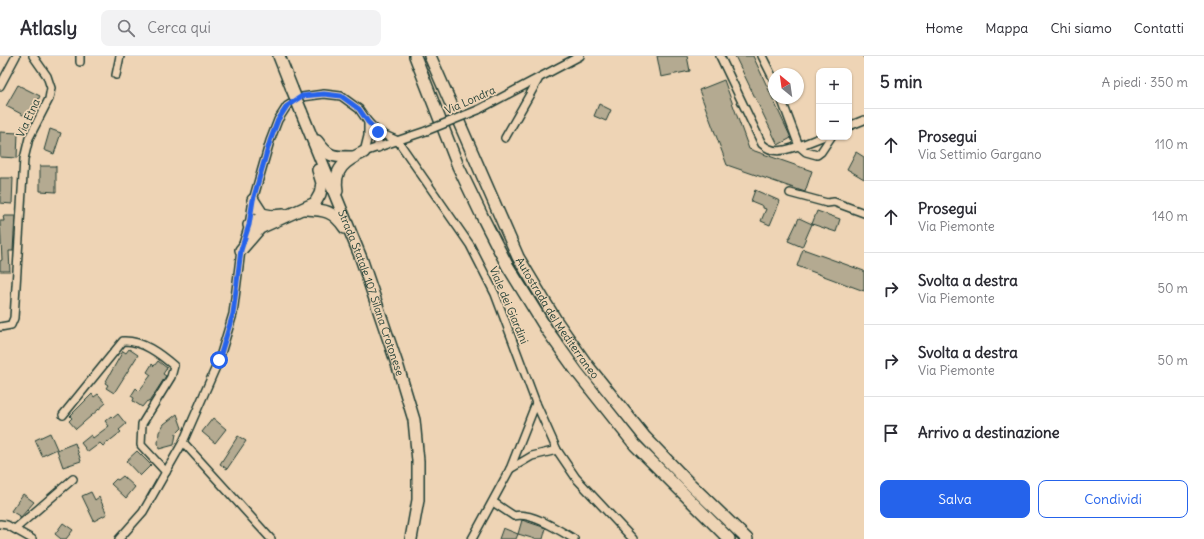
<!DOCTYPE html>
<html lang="it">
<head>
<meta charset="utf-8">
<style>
  :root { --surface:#fff; --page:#f2f2f3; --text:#2b2b33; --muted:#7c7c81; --line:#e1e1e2; --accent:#2563eb }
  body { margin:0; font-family:Delius,sans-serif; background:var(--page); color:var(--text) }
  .controls { position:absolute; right:12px; top:12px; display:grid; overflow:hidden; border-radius:8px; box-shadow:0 1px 3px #0004 }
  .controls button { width:36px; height:36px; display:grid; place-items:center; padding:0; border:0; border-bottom:1px solid var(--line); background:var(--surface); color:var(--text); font:20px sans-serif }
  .compass { position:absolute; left:768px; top:12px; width:36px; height:36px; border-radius:50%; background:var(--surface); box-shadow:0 1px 3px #0004; rotate:331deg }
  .stop { position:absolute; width:12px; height:12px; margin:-9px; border:3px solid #2563eb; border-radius:50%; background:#fff }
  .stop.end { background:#2563eb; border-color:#fff; box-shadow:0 1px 4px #0008 }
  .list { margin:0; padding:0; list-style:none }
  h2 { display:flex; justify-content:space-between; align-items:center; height:52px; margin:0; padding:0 16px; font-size:17px }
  h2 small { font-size:13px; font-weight:400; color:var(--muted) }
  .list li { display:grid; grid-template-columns:26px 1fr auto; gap:12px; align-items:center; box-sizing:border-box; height:72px; padding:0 16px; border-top:1px solid var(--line) }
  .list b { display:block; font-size:15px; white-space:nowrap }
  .list p { margin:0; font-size:13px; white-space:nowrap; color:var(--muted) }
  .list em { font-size:13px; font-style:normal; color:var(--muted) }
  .actions { display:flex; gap:8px; padding:12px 16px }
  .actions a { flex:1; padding:9px 0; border:1px solid var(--accent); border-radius:8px; text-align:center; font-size:14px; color:var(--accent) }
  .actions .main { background:var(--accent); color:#fff }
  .icon { flex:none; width:22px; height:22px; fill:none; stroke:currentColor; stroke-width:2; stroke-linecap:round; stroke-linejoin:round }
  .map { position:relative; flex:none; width:864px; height:483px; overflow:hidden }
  header { display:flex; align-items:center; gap:24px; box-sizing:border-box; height:56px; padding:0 20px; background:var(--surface); border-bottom:1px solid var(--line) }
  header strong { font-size:19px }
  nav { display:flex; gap:22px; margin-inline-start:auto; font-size:14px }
  .search { width:280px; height:36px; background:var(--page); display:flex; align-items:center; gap:10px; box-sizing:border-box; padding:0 14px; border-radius:8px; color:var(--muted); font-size:15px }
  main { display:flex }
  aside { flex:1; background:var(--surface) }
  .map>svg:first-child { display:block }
  .building { fill:#b4aa91; stroke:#1f3d34 }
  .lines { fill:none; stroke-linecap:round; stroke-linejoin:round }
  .minor-casing { stroke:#1f3d34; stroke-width:10 }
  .highway-casing { stroke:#1f3d34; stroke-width:14 }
  .path { stroke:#1f3d34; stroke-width:1.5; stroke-dasharray:3 3; stroke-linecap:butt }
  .minor { stroke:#eed4b5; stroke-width:7 }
  .highway { stroke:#eed4b5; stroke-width:11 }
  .minor-bridge-casing { stroke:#1f3d34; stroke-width:10; stroke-linecap:butt }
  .highway-bridge-casing { stroke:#1f3d34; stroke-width:14; stroke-linecap:butt }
  .minor-bridge { stroke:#eed4b5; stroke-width:7 }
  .highway-bridge { stroke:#eed4b5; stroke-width:11 }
  .route { stroke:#2563eb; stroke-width:5 }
  .labels { text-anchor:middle; stroke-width:3.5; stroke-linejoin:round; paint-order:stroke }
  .street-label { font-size:11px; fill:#1f3d34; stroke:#eed4b5 }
</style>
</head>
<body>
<header>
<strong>Atlasly</strong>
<div class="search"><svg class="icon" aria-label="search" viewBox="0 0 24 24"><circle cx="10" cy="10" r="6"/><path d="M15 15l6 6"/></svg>Cerca qui</div>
<nav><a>Home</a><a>Mappa</a><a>Chi siamo</a><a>Contatti</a></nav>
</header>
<main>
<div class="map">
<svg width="864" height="483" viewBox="0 0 864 483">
  <rect width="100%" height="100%" fill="#eed4b5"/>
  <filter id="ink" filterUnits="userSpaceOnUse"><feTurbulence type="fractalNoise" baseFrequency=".025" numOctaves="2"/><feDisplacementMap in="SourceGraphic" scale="8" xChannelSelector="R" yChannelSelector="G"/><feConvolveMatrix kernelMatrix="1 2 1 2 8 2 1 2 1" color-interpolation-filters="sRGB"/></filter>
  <g filter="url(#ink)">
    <g class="building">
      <polygon points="657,0 687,0 690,15 661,21"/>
      <polygon points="735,0 753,0 791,82 778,89"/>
      <polygon points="724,24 749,93 812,115 805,136 727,109 699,34"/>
      <polygon points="18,29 40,40 29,62 6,50"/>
      <polygon points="599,48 611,54 606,65 594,60"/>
      <polygon points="50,73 61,77 54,98 44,94"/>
      <polygon points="0,76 18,77 17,102 0,101"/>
      <polygon points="856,96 864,101 864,123 847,113"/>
      <polygon points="40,110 56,110 56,136 40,135"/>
      <polygon points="0,122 13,122 12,148 0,147"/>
      <polygon points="755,134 780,145 770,169 761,165 766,153 763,152 763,150 751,145"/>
      <polygon points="817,155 840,163 836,176 812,168"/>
      <polygon points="3,160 15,160 13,195 9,195 10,215 0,215 0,205 2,204 0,165 4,165"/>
      <polygon points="799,162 812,168 802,191 788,185"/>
      <polygon points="803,193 864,215 864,235 797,210"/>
      <polygon points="129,293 138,299 114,337 106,332 108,329 105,327 123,295 126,297"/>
      <polygon points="158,305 167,312 163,318 166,320 149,346 147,345 142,351 133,345 134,342 131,340 136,332 139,335 151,319 147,316 152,308 154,310"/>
      <polygon points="92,338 94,341 98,338 106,347 76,373 69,365 72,362 70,360"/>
      <polygon points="118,358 126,368 119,374 121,376 103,390 100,387 88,396 81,387 91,379 93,382 109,370 105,365 111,360 113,362"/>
      <polygon points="177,358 182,372 176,378 174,389 159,393 158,387 159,376 164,368"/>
      <polygon points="213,362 226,373 215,387 202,376"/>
      <polygon points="50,377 57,393 42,400 35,384"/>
      <polygon points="238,380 246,385 227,413 220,408"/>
      <polygon points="75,387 81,405 63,411 57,394"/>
      <polygon points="137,395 151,409 140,420 126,405"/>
      <polygon points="123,420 135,431 126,442 111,428 116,423 118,424"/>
      <polygon points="91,436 95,444 99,441 107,458 94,465 82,440"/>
      <polygon points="23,438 34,446 21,461 11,455"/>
      <polygon points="522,464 546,472 543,483 535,483 518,478 516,483 499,483 503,472 518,478"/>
      <polygon points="63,467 73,474 66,483 61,483 55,478"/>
    </g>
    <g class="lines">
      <g class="minor-casing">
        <g id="minor">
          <path d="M720,0L762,88C774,99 785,94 799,90L806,96L817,99L821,96L831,81"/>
          <polyline points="762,0 774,24"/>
          <polyline points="80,6 80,0"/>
          <polyline points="116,19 120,0"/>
          <polyline points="0,30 16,0"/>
          <polyline points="781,42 799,90 822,81"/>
          <polyline points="478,54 580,0"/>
          <polyline points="849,70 864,64"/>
          <polyline points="505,82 538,24"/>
          <polyline points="398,85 470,189 495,238 536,347 557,394 576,422 633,483"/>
          <polyline points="378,92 378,76"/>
          <polyline points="364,96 426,75"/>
          <polyline points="364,96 368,80 368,66"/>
          <polyline points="790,137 827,147 834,146 864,157"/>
          <polyline points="0,271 11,269 14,262 24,103 29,82 49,43 51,32 47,20 33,0"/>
          <path d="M63,359L123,285C142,284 160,298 174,310L171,321L142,368L141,389L166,416"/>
          <polyline points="183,386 271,483"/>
          <polyline points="510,413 532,400 557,394"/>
          <path d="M493,446L514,460C530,455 559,474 574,483"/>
          <polyline points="0,468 7,469 32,483"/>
          <polyline points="15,473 73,423"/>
          <polyline points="119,483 143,456 183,386 219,304 233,258 241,194 249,169 253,144 270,85 278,64 287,50 302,41 324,38 341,40 359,53 368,66 378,76 398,85"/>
          <polyline points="472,483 510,413 536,347"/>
        </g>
      </g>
      <g class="highway-casing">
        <g id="highway">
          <polyline points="279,0 292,33"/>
          <polyline points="415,0 458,110 482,160 507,209 547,274 577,316 635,389 729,483"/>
          <path id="s1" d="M430,0L518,201L557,266L587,309L644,380L687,425L747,483"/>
          <path id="s2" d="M301,55L361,202L398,311L414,364L418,405V444L411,483"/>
          <path d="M317,85C329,102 334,101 353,101"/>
          <path d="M337,135C333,113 345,105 364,96"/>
          <polyline points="253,144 262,158 272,160 283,159"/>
          <path d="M304,153C324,154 333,154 345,172"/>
          <polyline points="260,172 249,169 259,163 271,160"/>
          <polyline points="241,194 260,172 315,147 320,138 322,127 318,114"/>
        </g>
      </g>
      <polyline class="path" points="863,0 864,2"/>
      <use href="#minor" class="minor"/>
      <use href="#highway" class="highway"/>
      <g class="minor-bridge-casing">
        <polyline id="minor-bridge" points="426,75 478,54"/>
      </g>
      <g class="highway-bridge-casing">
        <polyline id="highway-bridge" points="292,33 301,55"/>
      </g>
      <use href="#minor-bridge" class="minor-bridge"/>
      <use href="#highway-bridge" class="highway-bridge"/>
    </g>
  </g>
  <g class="lines" filter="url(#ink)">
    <polyline class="route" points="219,304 233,258 241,194 249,169 253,144 270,85 278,64 287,50 302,40 324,38 341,40 359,53 368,66 378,76"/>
  </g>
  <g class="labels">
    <g class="street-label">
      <text transform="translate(470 44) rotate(-24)" y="4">Via Londra</text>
      <text transform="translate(28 62) rotate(-65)" y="4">Via Etna</text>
      <text dy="4" stroke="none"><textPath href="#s2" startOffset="195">Strada Statale 107 Silana Crotonese</textPath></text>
      <text transform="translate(509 249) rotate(67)" y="4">Viale dei Giardini</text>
      <text dy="4" stroke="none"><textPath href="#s1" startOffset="292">Autostrada del Mediterraneo</textPath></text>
    </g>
  </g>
</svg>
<div class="controls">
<button>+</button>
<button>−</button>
</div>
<svg class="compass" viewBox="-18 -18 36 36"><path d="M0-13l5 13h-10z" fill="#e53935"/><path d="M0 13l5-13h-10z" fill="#7c7c81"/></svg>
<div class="stop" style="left:219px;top:304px"></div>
<div class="stop end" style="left:378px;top:76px"></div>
</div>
<aside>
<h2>5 min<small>A piedi · 350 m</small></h2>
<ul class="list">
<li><svg class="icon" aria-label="ahead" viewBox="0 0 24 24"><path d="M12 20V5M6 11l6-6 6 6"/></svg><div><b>Prosegui</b><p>Via Settimio Gargano</p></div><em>110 m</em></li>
<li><svg class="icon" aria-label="ahead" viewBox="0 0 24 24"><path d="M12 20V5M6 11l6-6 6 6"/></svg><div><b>Prosegui</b><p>Via Piemonte</p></div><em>140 m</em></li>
<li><svg class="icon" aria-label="right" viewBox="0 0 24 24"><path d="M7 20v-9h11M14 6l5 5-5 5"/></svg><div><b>Svolta a destra</b><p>Via Piemonte</p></div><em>50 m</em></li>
<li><svg class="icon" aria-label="right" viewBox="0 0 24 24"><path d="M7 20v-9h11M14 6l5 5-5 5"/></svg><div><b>Svolta a destra</b><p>Via Piemonte</p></div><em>50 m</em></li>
<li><svg class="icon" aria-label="arrive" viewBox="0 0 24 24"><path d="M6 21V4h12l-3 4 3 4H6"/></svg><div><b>Arrivo a destinazione</b></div></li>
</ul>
<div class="actions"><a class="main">Salva</a><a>Condividi</a></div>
</aside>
</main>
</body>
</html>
